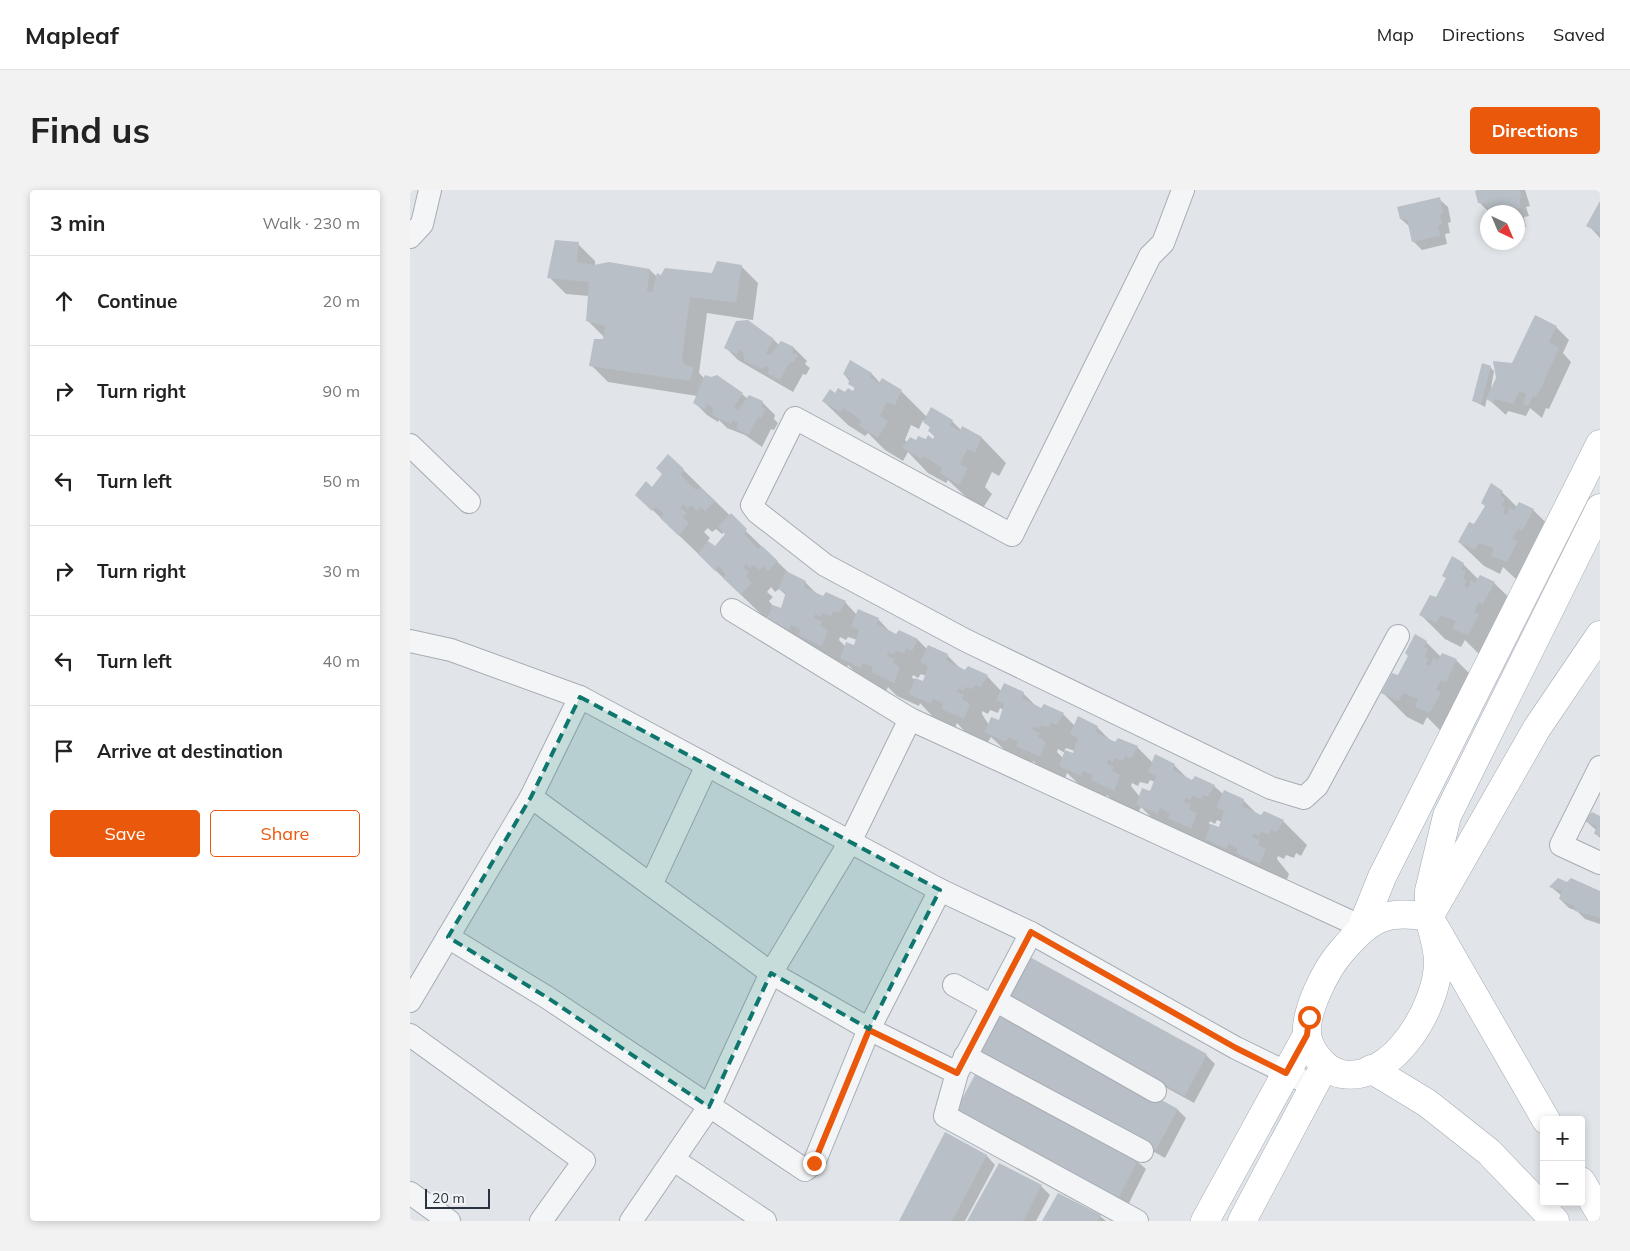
<!DOCTYPE html>
<html lang="en">
<head>
<meta charset="utf-8">
<style>
  :root { --surface:#fff; --page:#f2f2f2; --text:#222; --muted:#767676; --line:#e0e0e0; --accent:#ea580c }
  body { margin:0; font-family:Mulish,sans-serif; background:var(--page); color:var(--text) }
  .controls { position:absolute; right:15px; bottom:15px; display:grid; overflow:hidden; border-radius:5px; box-shadow:0 2px 8px #0003 }
  .controls button { width:45px; height:45px; display:grid; place-items:center; padding:0; border:0; border-bottom:1px solid var(--line); background:var(--surface); color:var(--text); font:25px sans-serif }
  .compass { position:absolute; left:1070px; top:15px; width:45px; height:45px; border-radius:50%; background:var(--surface); box-shadow:0 2px 8px #0003; rotate:136deg }
  .scale { position:absolute; left:15px; bottom:12px; width:65px; box-sizing:border-box; padding-left:5px; border:2px solid #2a3440; border-top:0; font-size:14px; line-height:18px; white-space:nowrap; color:#2a3440; -webkit-text-stroke:4px #f0f4f7; paint-order:stroke }
  .stop { position:absolute; width:15px; height:15px; margin:-11px; border:4px solid #ea580c; border-radius:50%; background:#fff }
  .stop.end { background:#ea580c; border-color:#fff; box-shadow:0 1px 5px #0008 }
  .list { margin:0; padding:0; list-style:none }
  h2 { display:flex; justify-content:space-between; align-items:center; height:65px; margin:0; padding:0 20px; font-size:21px }
  h2 small { font-size:16px; font-weight:400; color:var(--muted) }
  .list li { display:grid; grid-template-columns:32px 1fr auto; gap:15px; align-items:center; box-sizing:border-box; height:90px; padding:0 20px; border-top:1px solid var(--line) }
  .list b { display:block; font-size:19px; white-space:nowrap }
  .list em { font-size:16px; font-style:normal; color:var(--muted) }
  .actions { display:flex; gap:10px; padding:15px 20px }
  .actions a { flex:1; padding:11px 0; border:1px solid var(--accent); border-radius:5px; text-align:center; font-size:18px; color:var(--accent) }
  .actions .main { background:var(--accent); color:#fff }
  .icon { flex:none; width:28px; height:28px; fill:none; stroke:currentColor; stroke-width:2; stroke-linecap:round; stroke-linejoin:round }
  .map { position:relative; flex:none; width:1190px; height:1031px; overflow:hidden; border-radius:5px }
  header { display:flex; align-items:center; gap:30px; box-sizing:border-box; height:70px; padding:0 25px; background:var(--surface); border-bottom:1px solid var(--line) }
  header strong { font-size:24px }
  nav { display:flex; gap:28px; margin-inline-start:auto; font-size:18px }
  .intro { display:flex; align-items:center; justify-content:space-between; box-sizing:border-box; height:120px; padding:0 30px }
  h1 { margin:0; font-size:35px }
  .button { padding:12px 22px; border-radius:5px; background:var(--accent); color:#fff; font-size:18px; font-weight:700 }
  main { display:flex; gap:30px; padding:0 30px }
  aside { flex:1; background:var(--surface); border-radius:5px; box-shadow:0 2px 8px #0003 }
  .map>svg:first-child { display:block }
  .shadow { fill:#0003; fill-rule:evenodd }
  .building { fill:#b8bfc6 }
  .lines { fill:none; stroke-linecap:round; stroke-linejoin:round }
  .street-casing { stroke:#a6acb3; stroke-width:24 }
  .secondary-casing { stroke:#a6acb3; stroke-width:29 }
  .primary-casing { stroke:#a1aab4; stroke-width:29 }
  .street { stroke:#f3f5f7; stroke-width:22 }
  .secondary { stroke:#fff; stroke-width:28 }
  .primary { stroke:#fff; stroke-width:28 }
  .route { stroke:#ea580c; stroke-width:6 }
  .marked { fill:#0f766e; fill-opacity:0.2; stroke:#0f766e; stroke-width:4; stroke-dasharray:10 6; stroke-linejoin:round }
</style>
</head>
<body>
<header>
<strong>Mapleaf</strong>
<nav><a>Map</a><a>Directions</a><a>Saved</a></nav>
</header>
<div class="intro"><h1>Find us</h1><a class="button">Directions</a></div>
<main>
<aside>
<h2>3 min<small>Walk · 230 m</small></h2>
<ul class="list">
<li><svg class="icon" aria-label="ahead" viewBox="0 0 24 24"><path d="M12 20V5M6 11l6-6 6 6"/></svg><div><b>Continue</b></div><em>20 m</em></li>
<li><svg class="icon" aria-label="right" viewBox="0 0 24 24"><path d="M7 20v-9h11M14 6l5 5-5 5"/></svg><div><b>Turn right</b></div><em>90 m</em></li>
<li><svg class="icon" aria-label="left" viewBox="0 0 24 24"><path d="M17 20v-9H6M10 6l-5 5 5 5"/></svg><div><b>Turn left</b></div><em>50 m</em></li>
<li><svg class="icon" aria-label="right" viewBox="0 0 24 24"><path d="M7 20v-9h11M14 6l5 5-5 5"/></svg><div><b>Turn right</b></div><em>30 m</em></li>
<li><svg class="icon" aria-label="left" viewBox="0 0 24 24"><path d="M17 20v-9H6M10 6l-5 5 5 5"/></svg><div><b>Turn left</b></div><em>40 m</em></li>
<li><svg class="icon" aria-label="arrive" viewBox="0 0 24 24"><path d="M6 21V4h12l-3 4 3 4H6"/></svg><div><b>Arrive at destination</b></div></li>
</ul>
<div class="actions"><a class="main">Save</a><a>Share</a></div>
</aside>
<div class="map">
<svg width="1190" height="1031" viewBox="0 0 1190 1031">
  <rect width="100%" height="100%" fill="#e1e5e9"/>
  <g class="shadow">
    <polygon points="1074,0 1115,0 1120,16 1116,17 1119,26 1114,27 1116,37 1108,39 1108,22 1079,22 1069,12"/>
    <polygon points="1029,9 1038,17 1041,32 1038,33 1040,43 1035,44 1037,54 1012,60 1003,51 1000,37 991,29"/>
    <polygon points="1190,14 1190,48 1178,35"/>
    <polygon points="168,54 185,71 185,77 240,80 247,87 302,84 331,76 348,93 343,130 297,123 289,183 295,189 332,204 338,209 352,212 365,225 364,229 368,233 364,240 361,239 352,257 335,245 317,238 309,230 308,232 297,225 284,212 287,206 198,192 181,175 195,148 177,130 179,106 156,104 139,87"/>
    <polygon points="1146,137 1159,150 1153,163 1161,172 1139,219 1136,218 1132,228 1120,218 1116,226 1098,221 1096,225 1077,208 1075,217 1064,211 1080,177 1084,181 1080,204 1103,174"/>
    <polygon points="364,150 369,155 384,158 397,171 395,174 400,178 396,185 393,184 383,202 328,170 316,158"/>
    <path d="M441,171L462,184L470,193L491,201L517,227L542,231L551,240L553,237L572,248L596,273L589,286L582,282L575,297L582,304L573,318L556,307L538,290L536,293L518,283L498,262L493,271L475,260L458,243L455,246L438,235L413,211L425,204L443,203L445,199L434,184ZM513,230L521,238L519,241L525,247L524,251L498,253L495,250L501,235L509,239Z"/>
    <path d="M258,265L380,384L395,392L409,406L435,412L447,425L468,429L482,444L508,450L517,459L537,465L551,479L577,486L591,501L613,503L628,518L653,524L665,536L687,537L701,551L727,557L743,573L764,575L778,589L804,596L813,604L833,610L848,625L873,631L897,655L891,666L886,663L884,668L876,665L874,669L868,666L867,669L879,684L874,697L784,652L774,642L772,647L752,638L731,617L728,624L706,614L697,605L695,609L675,600L657,583L654,591L632,580L623,571L621,576L601,566L581,547L578,552L556,543L547,533L545,538L525,529L510,513L509,516L487,506L478,497L476,502L455,492L438,475L436,479L358,430L360,424L356,429L227,305L243,299L254,284ZM298,338L302,342L306,339L312,344L314,342L316,344L305,358L297,352L300,348L294,342ZM361,397L365,402L369,399L376,405L372,419L364,417L359,411L363,407L357,402ZM430,447L436,450L438,447L447,450L445,457L435,456L429,450ZM511,484L516,486L514,493L502,488L503,485L508,488ZM590,518L593,520L590,531L579,535L572,524V521L578,524L580,520L588,523ZM656,558L665,561L664,565L654,561ZM648,559L655,563L653,568L647,562ZM740,590L745,592L741,603L730,607L721,596L722,593L728,596L730,592L738,594ZM807,630L812,632L810,638L799,634L800,631L805,634Z"/>
    <polygon points="1092,302 1107,317 1123,320 1148,344 1107,390 1093,377 1090,384 1074,376 1049,352"/>
    <polygon points="1043,368 1053,374 1069,390 1084,393 1109,417 1082,469 1068,463 1055,450 1051,457 1035,449 1011,425 1026,409 1037,389"/>
    <polygon points="1016,452 1031,467 1033,465 1047,471 1071,495 1031,541 1017,527 1013,535 997,527 973,503"/>
    <polygon points="1190,627 1190,648 1185,643 1186,640 1176,631"/>
    <polygon points="1157,693 1190,702 1190,734 1175,729 1167,721 1159,718 1150,709 1152,706 1141,697"/>
    <polygon points="619,768 796,865 805,874 784,913 606,815"/>
    <polygon points="577,869 768,920 776,928 755,968"/>
    <polygon points="555,930 727,971 736,979 716,1019"/>
    <polygon points="536,944 577,966 585,975 555,1031 490,1031"/>
    <polygon points="589,975 631,996 640,1005 626,1031 559,1031"/>
    <polygon points="690,1026 696,1031 634,1031"/>
  </g>
  <g class="building">
    <polygon points="1068,0 1110,0 1112,8 1109,8 1111,18 1106,19 1107,22 1078,22 1076,14 1068,13 1065,1"/>
    <polygon points="1030,7 1033,24 1030,25 1032,34 1028,36 1030,46 1002,52 997,30 990,29 987,17"/>
    <polygon points="1190,11 1190,43 1176,36"/>
    <polygon points="145,50 169,52 167,72 184,75 199,72 240,79 237,101 242,102 247,83 251,85 255,78 302,83 307,71 332,75 326,113 280,107 272,168 274,174 284,177 280,191 179,176 184,149 193,149 195,136 176,131 179,92 137,88"/>
    <polygon points="1125,125 1147,136 1139,152 1149,158 1131,198 1126,207 1123,206 1118,216 1113,213 1117,204 1112,202 1109,202 1103,214 1085,209 1083,213 1076,209 1086,188 1083,171 1102,173"/>
    <polygon points="338,130 364,149 356,163 360,165 371,151 384,157 382,163 388,165 383,173 380,172 370,190 358,184 359,178 355,176 352,179 334,171 334,163 329,160 327,165 314,158 326,131"/>
    <polygon points="440,170 462,183 460,187 469,193 472,188 492,200 485,215 477,212 470,226 478,231 468,248 449,236 451,230 434,218 430,222 412,211 420,199 425,203 428,198 435,202 438,198 443,201 445,198 438,194 440,189 433,184"/>
    <polygon points="1072,173 1081,176 1071,214 1062,211"/>
    <polygon points="295,185 301,187 307,185 333,203 324,217 328,220 339,205 353,211 351,217 356,219 351,228 348,227 339,245 326,239 328,233 323,230 321,234 302,225 303,218 297,214 295,220 283,213"/>
    <polygon points="521,217 543,230 540,235 550,241 552,236 572,247 565,263 557,259 550,274 558,278 549,295 530,283 532,278 514,266 511,269 492,258 500,247 506,250 508,246 516,249 518,245 523,249 525,245 518,241 520,237 513,232"/>
    <polygon points="258,264 274,279 271,285 286,300 290,297 305,312 295,321 291,317 287,321 281,315 277,319 273,314 270,318 277,323 273,327 279,333 269,346 250,328 254,324 246,317 242,321 225,305 236,291 242,297 252,284 246,278"/>
    <polygon points="1081,293 1093,301 1090,306 1095,308 1092,316 1095,318 1093,323 1096,325 1100,318 1104,320 1109,312 1124,319 1112,341 1108,339 1102,349 1108,351 1097,372 1081,366 1084,358 1069,353 1065,360 1048,352 1059,332 1064,334 1075,316 1071,313"/>
    <polygon points="321,323 337,339 334,344 348,359 352,356 368,371 358,381 353,376 350,380 343,375 340,378 336,374 333,377 339,382 336,386 342,393 331,405 313,388 316,384 308,376 305,381 288,364 298,351 305,356 315,344 308,337"/>
    <polygon points="1042,366 1054,373 1051,379 1056,381 1053,389 1057,391 1054,396 1058,398 1061,390 1065,393 1070,385 1085,392 1073,414 1069,412 1064,422 1069,424 1058,445 1042,439 1046,431 1031,425 1026,433 1009,425 1020,405 1026,407 1036,388 1032,386"/>
    <polygon points="376,381 396,391 394,397 413,406 416,402 436,411 429,423 423,421 421,426 413,423 411,427 405,424 404,428 412,431 410,436 418,440 412,456 388,445 391,440 381,435 379,440 357,430 363,415 371,418 376,402 368,399"/>
    <polygon points="448,419 469,428 467,434 486,444 489,440 508,449 502,461 496,458 494,463 486,461 484,464 478,462 477,466 485,469 483,473 490,477 484,493 461,482 463,477 453,473 451,478 430,468 436,452 444,455 449,440 441,436"/>
    <polygon points="1005,444 1017,451 1014,457 1018,459 1015,467 1019,469 1016,474 1020,476 1023,468 1028,470 1032,463 1047,469 1036,492 1031,490 1026,500 1031,502 1020,523 1005,517 1008,509 993,503 989,511 971,503 982,483 988,485 998,466 995,463"/>
    <polygon points="518,455 538,464 536,470 555,480 558,476 578,485 571,497 565,495 563,499 555,497 553,501 548,498 547,502 554,505 552,509 560,514 554,529 531,519 533,514 523,509 521,514 499,504 505,488 513,491 518,476 510,472"/>
    <polygon points="594,493 614,502 612,508 631,518 634,514 654,523 647,535 641,533 639,537 631,535 629,539 624,536 622,540 630,543 628,547 636,552 630,567 606,556 608,552 599,547 596,552 575,542 581,527 589,530 594,514 586,510"/>
    <polygon points="668,526 688,536 686,542 705,552 708,548 728,556 721,569 715,566 713,571 705,568 703,572 698,569 697,574 704,576 702,581 710,585 704,601 681,590 683,585 673,581 671,586 649,576 655,560 663,563 668,548 660,544"/>
    <polygon points="745,564 765,574 763,580 782,590 785,586 805,595 798,607 793,605 791,609 783,606 780,610 775,607 774,612 781,614 779,619 787,623 781,639 758,628 760,623 750,618 748,624 726,614 732,598 740,601 746,586 738,582"/>
    <polygon points="814,600 834,609 832,616 851,625 854,621 874,630 867,642 861,640 859,644 851,642 849,646 844,643 842,647 850,650 848,655 856,659 850,674 826,663 828,659 819,654 816,659 795,649 801,634 809,637 814,621 806,617"/>
    <polygon points="1182,622 1190,626 1190,646 1184,644 1187,636 1174,631"/>
    <polygon points="1148,688 1157,692 1161,688 1190,701 1190,728 1165,721 1165,716 1149,709 1152,701 1139,697"/>
    <polygon points="618,766 797,864 775,906 596,806"/>
    <polygon points="589,821 768,919 746,960 567,861"/>
    <polygon points="567,881 728,970 707,1011 545,922"/>
    <polygon points="535,942 577,965 542,1031 489,1031"/>
    <polygon points="589,973 632,995 613,1031 557,1031"/>
    <polygon points="648,1003 691,1025 687,1031 632,1031"/>
  </g>
  <g class="lines">
    <g class="street-casing">
      <g id="street">
        <polyline points="773,0 753,53 740,66 602,345 385,228 342,315 347,322 415,375 555,450 861,598 894,608 907,596 988,446"/>
        <polyline points="0,47 12,34 20,0"/>
        <polyline points="0,255 59,312"/>
        <polyline points="322,420 500,529 952,737"/>
        <polyline points="0,451 41,460 170,507 530,700 621,743 826,858 904,896"/>
        <polyline points="1190,577 1151,655 1190,673"/>
        <polyline points="121,607 361,783 459,839 547,883 535,926 727,1031"/>
        <polyline points="241,695 297,575"/>
        <polyline points="38,747 138,808 395,980 404,973 459,839 530,700"/>
        <polyline points="544,795 582,816"/>
        <polyline points="585,810 745,901"/>
        <polyline points="0,811 121,607 170,507"/>
        <polyline points="0,845 174,971 131,1031"/>
        <polyline points="555,866 732,961"/>
        <polyline points="549,879 621,743"/>
        <polyline points="264,970 355,1031"/>
        <polyline points="0,1003 39,1031"/>
        <polyline points="221,1031 299,917 361,783 440,652 500,529"/>
      </g>
    </g>
    <g class="secondary-casing">
      <g id="secondary">
        <path d="M1019,727C974,719 959,729 931,762C916,779 895,821 897,844C898,852 903,862 908,868C914,876 922,882 932,884C984,893 1028,815 1028,772C1028,757 1022,741 1019,727L1127,538L1190,445"/>
        <polyline points="795,1031 897,845"/>
        <polyline points="832,1031 914,877"/>
      </g>
    </g>
    <g class="primary-casing">
      <g id="primary">
        <polyline points="952,737 972,687 1190,254"/>
        <polyline points="961,879 1017,913 1079,962 1145,1031"/>
        <polyline points="1136,930 1019,727 1019,701 1037,626 1190,318"/>
        <polyline points="1171,991 1190,1023"/>
      </g>
    </g>
    <use href="#street" class="street"/>
    <use href="#secondary" class="secondary"/>
    <use href="#primary" class="primary"/>
  </g>
  <g class="lines">
    <polyline class="route" points="404,973 459,840 547,883 621,742 826,858 876,883 897,845 899,827"/>
  </g>
  <path class="marked" d="M170,507L530,700L459,839L361,783L299,917L138,808L38,747L121,607Z"/>
</svg>
<div class="controls">
<button>+</button>
<button>−</button>
</div>
<svg class="compass" viewBox="-18 -18 36 36"><path d="M0-13l5 13h-10z" fill="#e53935"/><path d="M0 13l5-13h-10z" fill="#767676"/></svg>
<div class="scale">20 m</div>
<div class="stop" style="left:899px;top:827px"></div>
<div class="stop end" style="left:404px;top:973px"></div>
</div>
</main>
</body>
</html>
